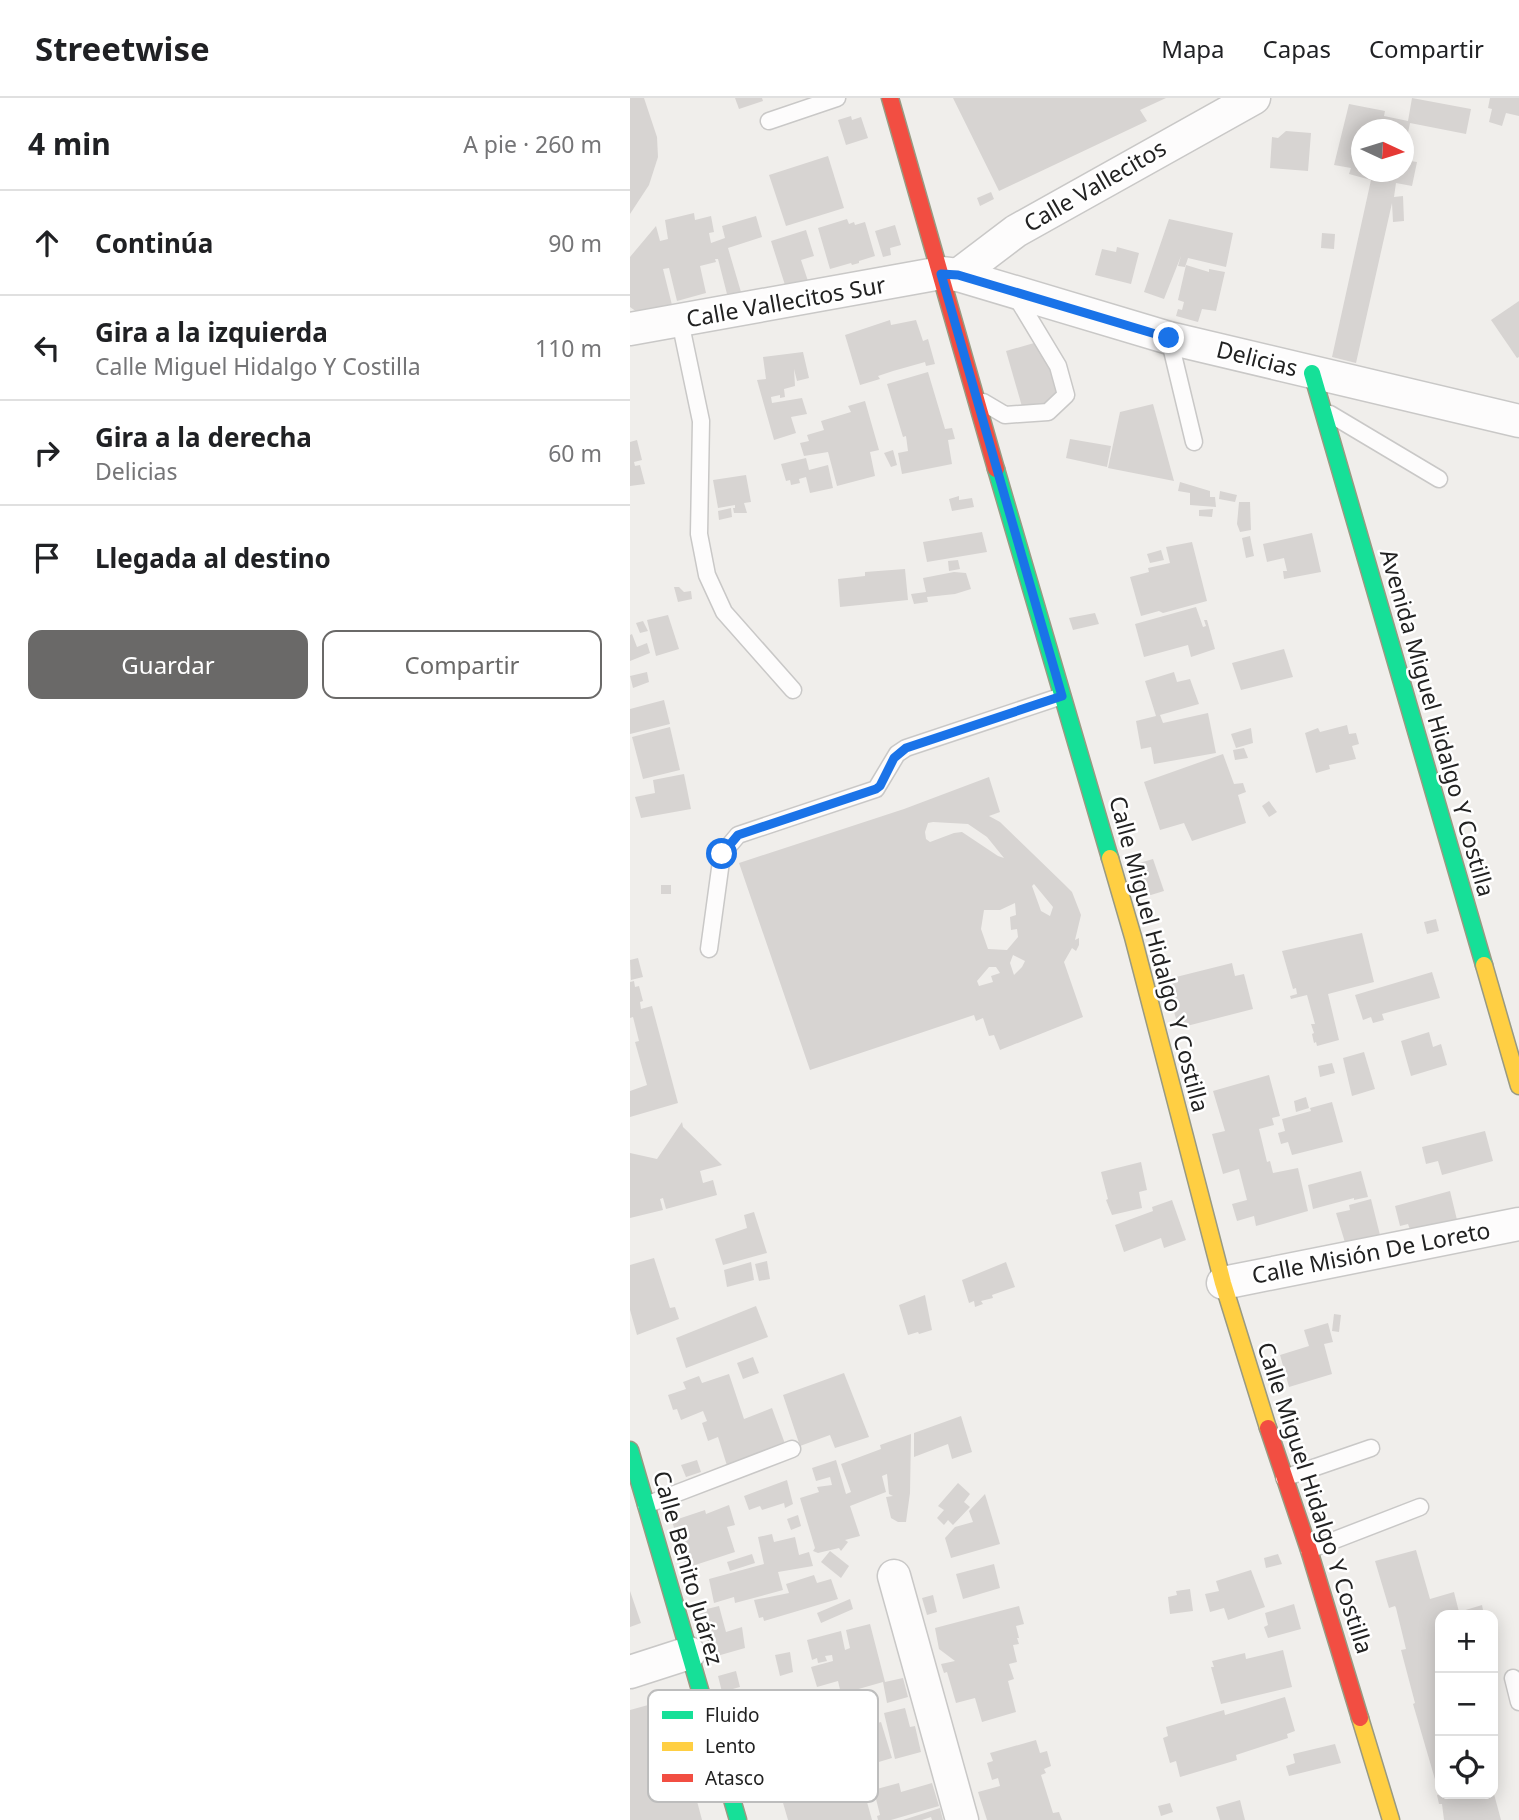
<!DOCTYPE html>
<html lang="es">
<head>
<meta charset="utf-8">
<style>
  :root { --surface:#fff; --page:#f6f6f6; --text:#202124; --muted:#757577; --line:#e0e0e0; --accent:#6a6968 }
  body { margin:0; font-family:"Noto Sans",sans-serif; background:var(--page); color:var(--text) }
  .controls { position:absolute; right:21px; bottom:21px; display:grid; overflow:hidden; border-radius:14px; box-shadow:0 4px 18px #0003 }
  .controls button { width:63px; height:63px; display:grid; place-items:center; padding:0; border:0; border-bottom:2px solid var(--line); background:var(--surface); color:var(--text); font:35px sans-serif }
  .compass { position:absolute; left:721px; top:21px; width:63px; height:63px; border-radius:50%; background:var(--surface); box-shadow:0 4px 18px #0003; rotate:94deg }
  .stop { position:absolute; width:21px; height:21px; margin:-16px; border:5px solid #1a73e8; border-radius:50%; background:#fff }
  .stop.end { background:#1a73e8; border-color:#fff; box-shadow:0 2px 7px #0008 }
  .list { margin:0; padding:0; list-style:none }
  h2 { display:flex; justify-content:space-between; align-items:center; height:91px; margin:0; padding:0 28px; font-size:30px }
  h2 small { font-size:23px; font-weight:400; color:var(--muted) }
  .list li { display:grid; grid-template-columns:46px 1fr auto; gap:21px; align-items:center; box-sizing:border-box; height:105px; padding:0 28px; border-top:2px solid var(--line) }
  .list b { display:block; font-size:26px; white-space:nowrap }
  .list p { margin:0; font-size:23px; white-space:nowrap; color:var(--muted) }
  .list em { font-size:23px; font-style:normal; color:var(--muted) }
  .actions { display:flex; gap:14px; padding:21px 28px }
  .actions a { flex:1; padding:16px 0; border:2px solid var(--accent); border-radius:14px; text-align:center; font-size:24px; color:var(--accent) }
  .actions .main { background:var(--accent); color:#fff }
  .icon { flex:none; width:38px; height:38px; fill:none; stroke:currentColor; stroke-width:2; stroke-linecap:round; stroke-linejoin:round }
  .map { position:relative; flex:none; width:889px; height:1722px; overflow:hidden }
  header { display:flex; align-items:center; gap:42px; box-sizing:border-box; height:98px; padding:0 35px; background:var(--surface); border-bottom:2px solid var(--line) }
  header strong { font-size:33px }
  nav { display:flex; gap:38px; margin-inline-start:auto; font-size:24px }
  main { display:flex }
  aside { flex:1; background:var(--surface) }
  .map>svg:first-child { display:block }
  .building { fill:#d7d4d2; fill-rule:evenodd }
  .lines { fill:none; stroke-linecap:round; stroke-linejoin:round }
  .lane-casing { stroke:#c9c8c7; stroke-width:19 }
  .street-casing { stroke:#c9c8c7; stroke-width:35 }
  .fast-casing { stroke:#999a82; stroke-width:19 }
  .slow-casing { stroke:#999a82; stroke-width:19 }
  .jam-casing { stroke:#999a82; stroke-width:19 }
  .lane { stroke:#fdfcfc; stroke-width:16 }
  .street { stroke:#fdfcfc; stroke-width:32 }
  .fast { stroke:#16e098; stroke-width:16 }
  .slow { stroke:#ffcf43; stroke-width:16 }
  .jam { stroke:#f24e42; stroke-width:16 }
  .route { stroke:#1a73e8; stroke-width:9 }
  .labels { text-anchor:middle; stroke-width:5; stroke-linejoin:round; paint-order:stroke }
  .street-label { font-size:23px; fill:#222; stroke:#fff }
  .key { fill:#fff; stroke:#bdbdbd; stroke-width:2 }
  .key-label { font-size:19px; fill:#222 }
</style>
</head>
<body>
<header>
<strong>Streetwise</strong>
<nav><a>Mapa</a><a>Capas</a><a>Compartir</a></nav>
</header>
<main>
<aside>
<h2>4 min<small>A pie · 260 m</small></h2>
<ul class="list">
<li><svg class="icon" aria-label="ahead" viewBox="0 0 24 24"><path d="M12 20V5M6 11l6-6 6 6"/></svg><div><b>Continúa</b></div><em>90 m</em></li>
<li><svg class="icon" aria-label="left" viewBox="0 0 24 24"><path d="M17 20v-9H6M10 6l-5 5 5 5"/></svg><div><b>Gira a la izquierda</b><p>Calle Miguel Hidalgo Y Costilla</p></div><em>110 m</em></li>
<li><svg class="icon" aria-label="right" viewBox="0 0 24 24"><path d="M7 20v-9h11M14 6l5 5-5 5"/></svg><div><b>Gira a la derecha</b><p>Delicias</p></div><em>60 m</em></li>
<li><svg class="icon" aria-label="arrive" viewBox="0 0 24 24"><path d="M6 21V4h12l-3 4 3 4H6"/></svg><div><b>Llegada al destino</b></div></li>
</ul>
<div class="actions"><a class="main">Guardar</a><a>Compartir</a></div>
</aside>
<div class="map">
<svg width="889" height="1722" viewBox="0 0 889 1722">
  <rect width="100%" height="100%" fill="#f0eeeb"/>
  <g class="building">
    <polygon points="0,0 14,0 27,39 28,59 19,87 0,116"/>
    <polygon points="105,0 132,0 133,3 109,11"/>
    <polygon points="323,0 536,0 510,12 517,23 369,93"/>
    <polygon points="782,0 841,11 836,36 780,25 775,49 774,32 732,32 732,74 774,74 774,62 787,64 782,88 766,85 764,99 773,98 774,123 763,124 762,105 726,265 702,259 741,82 719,76 721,70 704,67 719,6 755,13 754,18 778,23"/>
    <polygon points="860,0 889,0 889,18 876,15 872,28 859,24 862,11 858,10"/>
    <polygon points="221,18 222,22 231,19 238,40 216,47 208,22"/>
    <polygon points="656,33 681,35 678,73 640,70 642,39 648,40"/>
    <polygon points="198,58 214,110 156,128 139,77"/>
    <polygon points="361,94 364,101 350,108 347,100"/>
    <polygon points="64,115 65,122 81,118 84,134 79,135 81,145 95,140 92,128 126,118 132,139 98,150 111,194 97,196 88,161 85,161 86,164 70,168 76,195 47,203 39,170 33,171 42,207 7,214 0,209 0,159 26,128 30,143 38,141 35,122"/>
    <polygon points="217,121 219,126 224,124 225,127 235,124 245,158 229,163 229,165 222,167 221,165 200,171 188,130"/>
    <polygon points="539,121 603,135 596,169 558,160 555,169 548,168 551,158 534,201 514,194"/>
    <polygon points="265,127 271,147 260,150 261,157 253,159 245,133"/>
    <polygon points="176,132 184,158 171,162 178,183 155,187 141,143"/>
    <polygon points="692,135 705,136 704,151 691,150"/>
    <polygon points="487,149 509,155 501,186 465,177 472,151 486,154"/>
    <polygon points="556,167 579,174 579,171 595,174 586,213 572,211 568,224 546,218 548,211 552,212 554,204 548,202"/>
    <polygon points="889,203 889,259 887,260 861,222"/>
    <polygon points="260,222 261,227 286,222 293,243 298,241 305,266 296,268 295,264 263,273 248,278 250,281 230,287 215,237"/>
    <polygon points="411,243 429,302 393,312 376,253"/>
    <polygon points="173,254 179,280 167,283 164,271 165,288 154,291 155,299 150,300 150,297 141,299 142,305 172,300 177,316 161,319 166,335 144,342 127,282 136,281 133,259"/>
    <polygon points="298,274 315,331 322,330 325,341 318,342 322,366 272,376 268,355 278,353 276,338 273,339 257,286"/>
    <polygon points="235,303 249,352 240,354 245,378 207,388 198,354 174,358 170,345 179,343 177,337 194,332 191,323 221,314 218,308"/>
    <polygon points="523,306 544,383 478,370 490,314"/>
    <polygon points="440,341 481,348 477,369 436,360"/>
    <polygon points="7,342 12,362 4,364 5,368 10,367 15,386 0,388 0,344"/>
    <polygon points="263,352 267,367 261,369 254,355"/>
    <polygon points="176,360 179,372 198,367 203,390 180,395 176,379 169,381 170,385 161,387 160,382 156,383 151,366"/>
    <polygon points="116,377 121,404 114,405 117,415 104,415 103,410 105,410 105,407 88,410 83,382"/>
    <polygon points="550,384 580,393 580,399 585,399 586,409 560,407 560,395 548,393"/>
    <polygon points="590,393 607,397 605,404 589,401"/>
    <polygon points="329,398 329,402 342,400 344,409 322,413 319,401"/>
    <polygon points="609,404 620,404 621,432 610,434 607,426"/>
    <polygon points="101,410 102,419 89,422 88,413"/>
    <polygon points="583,411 582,419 569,418 569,412"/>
    <polygon points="352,434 357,454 297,464 293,444"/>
    <polygon points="682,435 691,474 654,481 653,473 657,473 654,460 637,464 633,446"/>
    <polygon points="620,438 624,458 616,460 612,440"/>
    <polygon points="562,444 577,503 533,515 529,513 511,518 500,479 519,474 518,470 540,465 536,449"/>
    <polygon points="531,452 534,462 520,465 517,456"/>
    <polygon points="328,462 330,471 319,473 318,463"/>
    <polygon points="275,471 278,502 210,509 208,481 235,478 235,474"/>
    <polygon points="324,474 336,475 341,491 325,496 297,499 298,504 284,506 281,496 296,494 293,480"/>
    <polygon points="44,489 49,489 54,494 61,493 62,501 48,504"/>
    <polygon points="566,509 573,529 576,528 574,522 577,522 585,551 561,559 558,547 514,559 505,526"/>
    <polygon points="465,515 469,526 443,532 439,520"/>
    <polygon points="38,517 49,551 26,558 17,522"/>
    <polygon points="13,523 18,533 10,535 6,525"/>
    <polygon points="2,536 7,549 17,545 20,555 0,563 0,537"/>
    <polygon points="654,551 663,579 611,592 602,565"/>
    <polygon points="17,574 19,584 3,590 0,578"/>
    <polygon points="544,574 547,584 560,581 569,606 530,617 533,625 578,615 586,655 524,666 521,649 511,651 506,623 526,618 515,583"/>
    <polygon points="34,602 40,626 0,636 0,611"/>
    <polygon points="717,627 719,636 726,635 729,646 722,648 726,661 699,667 700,671 686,675 675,635 688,630 690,634"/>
    <polygon points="40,629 50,672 13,681 2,639"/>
    <polygon points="621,630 623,645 606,650 601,636"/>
    <polygon points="614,650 618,660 605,662 603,652"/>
    <polygon points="593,656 604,686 613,685 616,694 608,697 616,725 562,743 554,725 530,732 514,684"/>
    <polygon points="54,676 61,711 11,720 5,699 25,695 23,682"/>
    <path d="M359,679L370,714L359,718L370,724L434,786L442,794L451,817L445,842L449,840V847L446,853L442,850L434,864L453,919L370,952L364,937L359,938L353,920L346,923L344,917L180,972L109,765L274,711ZM303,724L338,726L357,739L374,760L368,758L332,734L324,735L300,744L296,741L295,734L298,725ZM404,786L423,809L420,818L411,813L402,788ZM385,805L386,817L380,819L381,832L387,831L388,839L377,852L358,851L351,831L354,812H370ZM383,857L395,863L392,869L384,877L380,865ZM359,869H366L370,875L361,878L363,884L349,888L347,883Z"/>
    <polygon points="639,703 647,714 639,719 632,708"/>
    <polygon points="523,761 534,793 511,800 502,767"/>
    <rect x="31" y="787" width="10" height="9"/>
    <polygon points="806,821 809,833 797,836 794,824"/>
    <polygon points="732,835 744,884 698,896 709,942 687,948 686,944 684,945 682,936 684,935 681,926 685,926 677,897 661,901 660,898 667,896 666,890 663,891 652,853"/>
    <polygon points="8,860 13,879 1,882 0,862"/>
    <polygon points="602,865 605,878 614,876 623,911 549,930 534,882"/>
    <polygon points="802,874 810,900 752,916 754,922 743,925 741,919 733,922 725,897"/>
    <polygon points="4,883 5,889 9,888 13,903 10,904 11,911 22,908 48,1005 0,1019 0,993 17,987 5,944 9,943 3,919 0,920 0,884"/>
    <polygon points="799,934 803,949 811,946 817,967 781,978 771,943"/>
    <polygon points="734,954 745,991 722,998 713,960"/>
    <polygon points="702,965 705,975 690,979 688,968"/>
    <polygon points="639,977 650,1018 642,1020 644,1027 629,1031 637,1064 640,1063 643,1075 668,1070 678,1113 626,1128 624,1118 607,1123 602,1106 617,1102 609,1071 593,1076 582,1036 595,1033 583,993"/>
    <polygon points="676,999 679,1010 666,1014 664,1003"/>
    <polygon points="702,1004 713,1044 662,1057 658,1044 651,1046 648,1035 655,1033 652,1021 681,1013 680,1010"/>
    <polygon points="52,1024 53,1029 92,1067 70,1073 73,1085 83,1082 87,1097 36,1111 33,1100 30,1101 33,1112 0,1120 0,1055 27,1061"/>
    <polygon points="855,1033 863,1063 812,1077 808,1063 796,1066 792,1049"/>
    <polygon points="511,1064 517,1092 509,1094 512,1110 482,1117 476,1102 478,1101 471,1074"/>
    <polygon points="731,1073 738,1099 724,1102 724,1100 683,1111 678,1087"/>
    <polygon points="820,1093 828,1126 782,1137 778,1126 770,1128 765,1108"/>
    <polygon points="741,1101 752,1145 717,1151 706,1115 720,1112 719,1107"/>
    <polygon points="542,1102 556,1142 534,1150 531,1140 494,1154 485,1127 523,1113 522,1109"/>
    <polygon points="124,1114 137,1155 93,1167 85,1141 117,1130 114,1117"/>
    <polygon points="24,1160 40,1210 45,1209 49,1221 7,1237 0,1212 0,1167"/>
    <polygon points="137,1163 140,1181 129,1183 125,1166"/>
    <polygon points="121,1164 124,1182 97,1189 94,1172"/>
    <polygon points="376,1164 385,1189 362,1197 363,1200 351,1203 353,1206 345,1209 344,1203 339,1205 332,1182"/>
    <polygon points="295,1197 302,1232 289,1236 288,1234 278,1237 269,1207"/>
    <polygon points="126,1208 138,1239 56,1270 46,1240"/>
    <polygon points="704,1216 711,1217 709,1234 702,1233"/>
    <polygon points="698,1225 703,1244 694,1246 702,1276 659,1289 650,1257 679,1248 674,1232"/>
    <polygon points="123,1259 129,1275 113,1281 107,1265"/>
    <polygon points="214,1275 239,1339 205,1350 200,1337 170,1348 153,1297"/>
    <polygon points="99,1276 114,1321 142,1310 158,1354 99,1374 88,1339 78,1343 72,1325 77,1323 73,1313 51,1322 47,1311 43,1312 38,1297 56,1291 53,1284 69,1278 72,1285"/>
    <polygon points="331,1318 342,1354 322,1361 318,1346 284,1359 284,1335"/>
    <polygon points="281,1336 280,1395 276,1424 268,1424 261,1420 256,1399 263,1398 259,1396 257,1376 252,1378 256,1394 220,1408 230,1438 215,1442 218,1444 211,1453 209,1450 188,1455 183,1453 185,1450 170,1400 189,1394 187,1389 202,1387 200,1379 186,1383 182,1370 206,1362 216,1396 221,1394 211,1366 251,1351 250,1347"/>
    <polygon points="67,1362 71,1374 56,1379 51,1367"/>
    <polygon points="157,1382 163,1406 155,1410 154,1405 132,1412 130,1408 119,1412 114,1398"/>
    <polygon points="328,1385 340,1396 334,1404 340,1409 323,1427 318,1422 314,1427 307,1420 314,1412 308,1408"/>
    <polygon points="355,1396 370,1446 321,1460 315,1440 325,1429 343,1424 339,1413"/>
    <polygon points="99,1407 105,1427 97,1429 105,1454 56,1470 42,1423 75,1412 76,1416"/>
    <polygon points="168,1417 171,1428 161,1432 157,1421"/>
    <polygon points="142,1436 144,1444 165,1439 169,1457 179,1454 183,1468 148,1474 153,1492 105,1505 104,1499 84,1505 79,1481 134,1466 128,1439"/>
    <polygon points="786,1452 800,1501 824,1494 829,1514 852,1507 854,1517 810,1517 809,1695 783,1606 785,1605 771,1552 776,1551 766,1510 765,1508 759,1510 745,1463"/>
    <polygon points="200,1453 219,1468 211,1480 191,1464"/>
    <polygon points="122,1456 125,1465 100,1473 97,1464"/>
    <polygon points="648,1456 652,1466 636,1470 634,1460"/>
    <polygon points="364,1466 370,1490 333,1501 326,1476"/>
    <polygon points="621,1472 635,1509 598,1522 594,1510 580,1514 575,1496 589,1493 586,1483"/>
    <polygon points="184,1477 187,1485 201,1481 208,1501 134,1523 133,1519 129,1520 124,1502 159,1495 156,1486"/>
    <polygon points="560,1491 563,1513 540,1516 538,1499 547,1497 546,1493"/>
    <polygon points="0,1493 11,1525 0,1529"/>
    <polygon points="303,1497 307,1514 297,1517 292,1500"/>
    <polygon points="220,1501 223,1511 191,1525 187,1515"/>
    <polygon points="664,1506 671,1531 638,1540 634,1529 638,1527 635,1515"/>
    <polygon points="89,1508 96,1534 112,1529 115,1550 87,1558 85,1550 80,1551 69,1513"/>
    <polygon points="389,1508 394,1526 386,1528 389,1540 387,1540 389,1546 383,1547 387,1564 379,1566 384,1581 378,1583 386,1614 352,1624 345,1600 326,1605 317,1574 314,1575 311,1566 325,1563 309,1551 305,1530"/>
    <polygon points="240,1526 255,1584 273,1580 278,1599 257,1605 253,1584 211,1596 208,1583 187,1589 181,1569 203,1563 202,1557 195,1558 197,1563 188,1565 187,1560 182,1562 177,1542 211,1533 215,1552 220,1550 216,1532"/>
    <polygon points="653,1552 662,1589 591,1606 581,1569 584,1569 582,1563 615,1555 616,1561"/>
    <polygon points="160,1554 163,1574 150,1578 145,1557"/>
    <polygon points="106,1573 110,1589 92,1594 88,1578"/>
    <polygon points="655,1599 665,1633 657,1636 658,1640 606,1657 607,1662 550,1679 546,1663 540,1665 533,1640 538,1638 536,1629 594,1612 595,1617"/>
    <polygon points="40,1601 72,1722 0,1722 0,1612"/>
    <polygon points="275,1610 280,1629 285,1628 291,1654 265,1661 254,1615"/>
    <polygon points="251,1624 262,1660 209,1676 201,1639"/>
    <polygon points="406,1642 410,1655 417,1653 421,1668 414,1671 416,1675 411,1677 423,1715 429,1714 432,1722 357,1722 348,1694 370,1688 368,1680 362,1682 357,1665 363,1663 360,1655"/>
    <polygon points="705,1646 711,1665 659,1678 656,1668 665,1665 663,1656"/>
    <polygon points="238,1675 243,1692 269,1685 271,1694 302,1685 309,1708 261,1722 248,1722 247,1718 250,1717 246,1701 237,1704 242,1722 158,1722 151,1698"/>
    <polygon points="810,1696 864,1696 871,1722 814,1722 812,1706 809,1706 807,1697"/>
    <polygon points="610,1702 615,1722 590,1722 586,1709"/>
    <polygon points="540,1705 543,1714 531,1718 528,1708"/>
    <polygon points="310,1710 313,1722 302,1722 301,1719 292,1722 273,1722"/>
  </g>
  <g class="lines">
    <g class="lane-casing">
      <g id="lane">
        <polyline points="139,23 207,0"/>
        <polyline points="50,223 71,323 69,436 77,477 94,514 163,592"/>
        <polyline points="539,240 564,344"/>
        <polyline points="353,304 375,317 418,314 436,297 428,268 384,195"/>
        <polyline points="700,316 809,381"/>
        <polyline points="79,851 92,756 108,737 246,691 267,656 276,650 432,598"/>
        <polyline points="654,1380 741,1350"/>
        <polyline points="16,1407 162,1351"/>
        <polyline points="679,1452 790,1409"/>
        <polyline points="883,1580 889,1604"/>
      </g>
    </g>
    <g class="street-casing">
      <g id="street">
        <polyline points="328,177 539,240 889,323"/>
        <polyline points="0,231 311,175 328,177 386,133 624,0"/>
        <polyline points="593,1185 889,1126"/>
        <polyline points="264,1478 332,1722"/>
        <polyline points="0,1574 59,1555"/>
      </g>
    </g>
    <g class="fast-casing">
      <g id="fast">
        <polyline points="682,275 854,867"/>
        <polyline points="366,371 480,760"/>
        <polyline points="0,1352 108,1722"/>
      </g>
    </g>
    <g class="slow-casing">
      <g id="slow">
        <polyline points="480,760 503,839 593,1185 638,1330"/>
        <polyline points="854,867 889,988"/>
        <polyline points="730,1620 761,1722"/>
      </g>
    </g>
    <g class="jam-casing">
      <g id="jam">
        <polyline points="260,0 366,371"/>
        <polyline points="638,1330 679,1452 730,1620"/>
      </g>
    </g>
    <use href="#lane" class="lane"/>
    <use href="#street" class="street"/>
    <use href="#fast" class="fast"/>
    <use href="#slow" class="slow"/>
    <use href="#jam" class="jam"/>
  </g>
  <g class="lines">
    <polyline class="route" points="92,756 108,737 246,691 250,688 264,660 276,650 432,598 311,176 328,177 539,240"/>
  </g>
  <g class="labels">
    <g class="street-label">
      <text transform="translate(465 88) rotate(-30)" y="8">Calle Vallecitos</text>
      <text transform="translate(156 204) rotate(-10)" y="8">Calle Vallecitos Sur</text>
      <text transform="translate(627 261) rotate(14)" y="8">Delicias</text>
      <text transform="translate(807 625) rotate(74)" y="8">Avenida Miguel Hidalgo Y Costilla</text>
      <text transform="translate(529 856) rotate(75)" y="8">Calle Miguel Hidalgo Y Costilla</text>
      <text transform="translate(741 1155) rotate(-11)" y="8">Calle Misión De Loreto</text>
      <text transform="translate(685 1400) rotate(72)" y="8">Calle Miguel Hidalgo Y Costilla</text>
      <text transform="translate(58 1470) rotate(74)" y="8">Calle Benito Juárez</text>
    </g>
  </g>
  <rect x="18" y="1592" width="230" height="112" rx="10" class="key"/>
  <rect x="32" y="1613" width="31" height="8" fill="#16e098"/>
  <rect x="32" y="1644" width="31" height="9" fill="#ffcf43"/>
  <rect x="32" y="1676" width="31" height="8" fill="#f24e42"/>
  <g class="key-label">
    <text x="75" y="1624">Fluido</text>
    <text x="75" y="1655">Lento</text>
    <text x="75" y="1687">Atasco</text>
  </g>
</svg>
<div class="controls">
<button>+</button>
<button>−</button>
<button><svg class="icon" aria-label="locate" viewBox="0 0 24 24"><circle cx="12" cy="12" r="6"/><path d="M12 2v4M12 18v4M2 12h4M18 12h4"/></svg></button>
</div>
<svg class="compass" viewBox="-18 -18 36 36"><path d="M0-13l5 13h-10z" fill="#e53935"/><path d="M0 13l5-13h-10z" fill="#757577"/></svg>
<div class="stop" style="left:92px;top:756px"></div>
<div class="stop end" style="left:539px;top:240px"></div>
</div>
</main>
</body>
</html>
